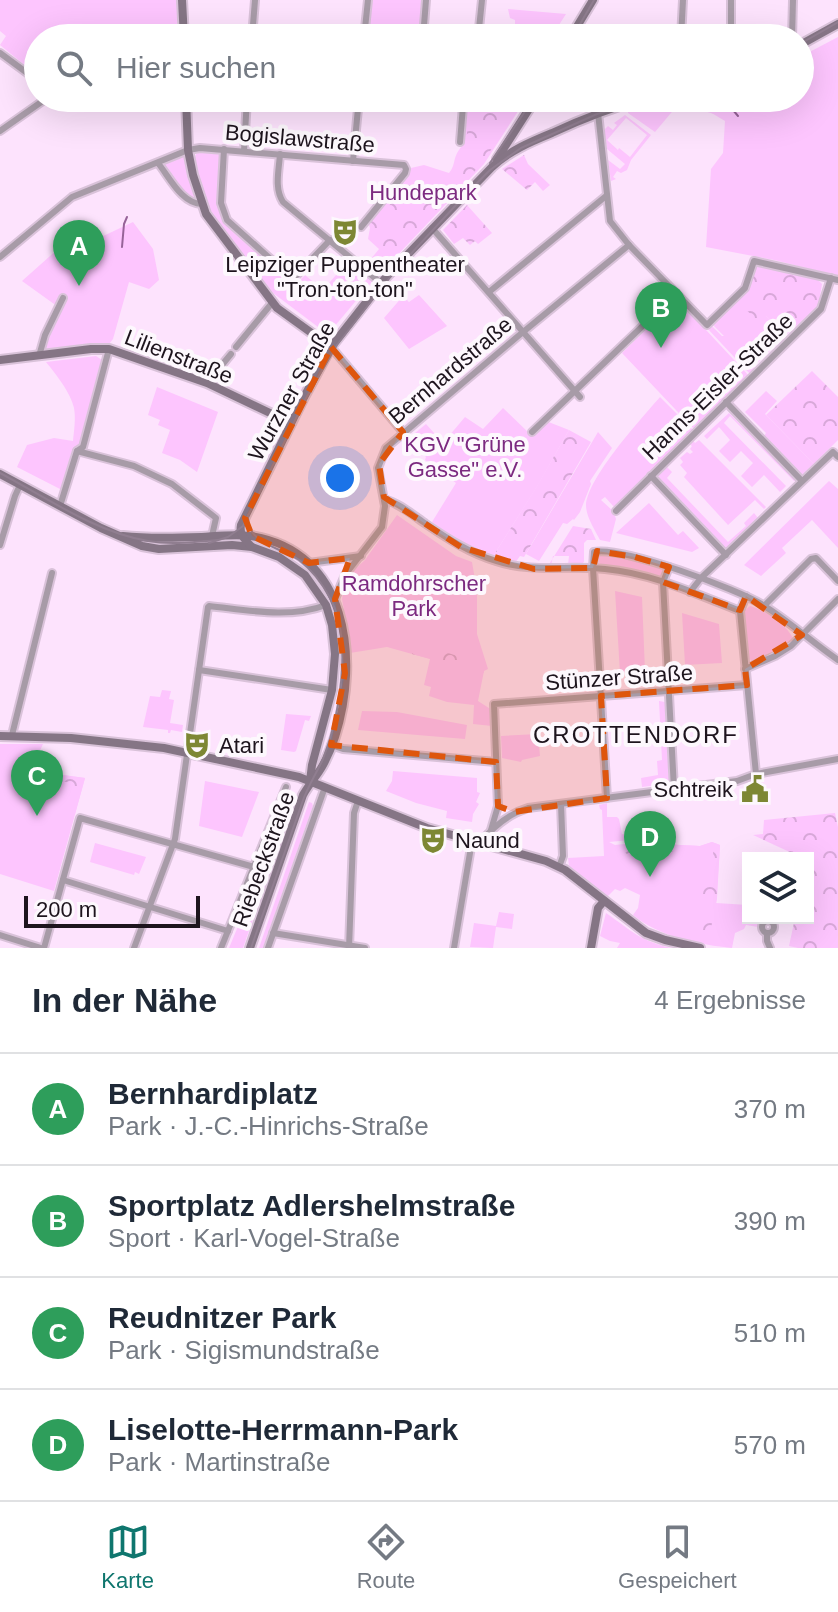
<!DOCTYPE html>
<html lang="de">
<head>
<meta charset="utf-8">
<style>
  :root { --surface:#fff; --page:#f2f2f3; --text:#1f2937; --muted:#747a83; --line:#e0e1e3; --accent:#0f766e }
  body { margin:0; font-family:Arial,sans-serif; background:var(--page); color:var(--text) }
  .controls { position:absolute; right:24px; bottom:24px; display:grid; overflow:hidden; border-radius:0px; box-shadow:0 8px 32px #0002 }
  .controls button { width:72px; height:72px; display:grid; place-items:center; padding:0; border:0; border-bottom:2px solid var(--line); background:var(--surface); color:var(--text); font:40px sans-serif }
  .scale { position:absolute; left:24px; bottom:20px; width:176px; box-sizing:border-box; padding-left:8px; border:4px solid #1d141d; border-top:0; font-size:22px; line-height:28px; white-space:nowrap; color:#1d141d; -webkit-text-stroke:6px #fdf8fd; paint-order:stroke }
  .you { position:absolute; left:340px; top:478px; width:28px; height:28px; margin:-20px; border:6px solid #fff; border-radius:50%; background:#1a73e8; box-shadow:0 0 0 12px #1a73e833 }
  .badge { display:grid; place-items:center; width:52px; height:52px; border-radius:50%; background:var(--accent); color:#fff; font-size:26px; font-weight:700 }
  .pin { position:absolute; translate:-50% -66px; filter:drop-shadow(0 2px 4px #0008) }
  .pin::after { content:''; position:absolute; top:42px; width:28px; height:24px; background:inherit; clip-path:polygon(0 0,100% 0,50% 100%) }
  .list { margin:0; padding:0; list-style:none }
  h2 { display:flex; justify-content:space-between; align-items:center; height:104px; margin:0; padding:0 32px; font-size:34px }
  h2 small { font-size:26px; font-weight:400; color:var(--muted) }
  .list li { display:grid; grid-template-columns:52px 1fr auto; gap:24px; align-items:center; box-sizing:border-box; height:112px; padding:0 32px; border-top:2px solid var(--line) }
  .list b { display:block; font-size:30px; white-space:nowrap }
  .list p { margin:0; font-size:26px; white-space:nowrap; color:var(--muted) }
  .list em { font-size:26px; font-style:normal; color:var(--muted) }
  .icon { flex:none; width:44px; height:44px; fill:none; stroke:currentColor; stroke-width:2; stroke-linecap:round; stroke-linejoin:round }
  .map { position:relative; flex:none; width:838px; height:948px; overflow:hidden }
  .search { position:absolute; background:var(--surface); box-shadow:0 8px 32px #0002; left:24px; right:24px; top:24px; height:88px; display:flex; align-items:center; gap:20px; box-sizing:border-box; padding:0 28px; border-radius:44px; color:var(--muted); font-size:30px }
  .sheet { height:552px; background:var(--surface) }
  nav { display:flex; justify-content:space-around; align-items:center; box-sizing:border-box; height:112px; border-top:2px solid var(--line); background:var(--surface); font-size:22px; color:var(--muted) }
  nav a { display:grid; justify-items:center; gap:4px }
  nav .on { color:var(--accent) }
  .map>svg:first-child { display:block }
  .green { fill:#fdc5fe; fill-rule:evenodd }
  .forest { fill:url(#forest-crowns) }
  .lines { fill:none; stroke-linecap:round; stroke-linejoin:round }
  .stream { stroke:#966398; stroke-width:2 }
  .street-casing { stroke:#d9c2d9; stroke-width:10 }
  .secondary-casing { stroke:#d9c2d9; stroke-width:12 }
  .street { stroke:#a79ba7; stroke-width:6 }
  .secondary { stroke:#857585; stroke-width:8 }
  .tram { stroke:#907e90; stroke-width:2 }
  .marked { fill:#de560d; fill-opacity:0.2; stroke:#de560d; stroke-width:6; stroke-dasharray:16 10; stroke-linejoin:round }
  .labels { text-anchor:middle; stroke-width:8; stroke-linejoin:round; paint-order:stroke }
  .street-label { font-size:22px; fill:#1d141d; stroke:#fdf8fd }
  .park-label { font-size:22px; fill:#7c2a80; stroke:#fdf8fd }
  .poi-label { font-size:22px; fill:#1d141d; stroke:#fdf8fd; text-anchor:start }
  .neighbourhood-label { font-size:24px; letter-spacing:2px; fill:#1d141d; stroke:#fdf8fd }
</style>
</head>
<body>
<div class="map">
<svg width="838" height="948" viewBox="0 0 838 948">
  <defs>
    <pattern id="forest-crowns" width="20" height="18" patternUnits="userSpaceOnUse" patternTransform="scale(2)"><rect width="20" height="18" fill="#fdc5fe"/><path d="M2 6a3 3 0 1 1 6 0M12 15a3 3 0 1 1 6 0" fill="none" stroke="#d8a8d9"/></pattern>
  </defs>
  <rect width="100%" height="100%" fill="#fde3fd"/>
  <g class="green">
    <polygon points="0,0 177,0 177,38 38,38 38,63 33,72 0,45 6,36 0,31"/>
    <polygon points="368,0 426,0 423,38 364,38"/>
    <polygon points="508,9 566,14 557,28 557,38 515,36 515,20 510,18"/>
    <polygon points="838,37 838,276 774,260 706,247 711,169 723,153 725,121 710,112 687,106 686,100 697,98 800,98 800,57"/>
    <path d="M475,98L520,100L522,105L484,164L370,284L329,333H326L273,293L226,234L205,202L198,181L195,157L196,154C203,151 212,151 219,155L218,208L225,221L294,286L305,275L323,290L349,260L362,270L379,249L368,239L370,228L368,222L411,168L424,165L449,173C457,164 451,157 464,144L466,106Z"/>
    <polygon points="678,98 676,107 655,132 628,113 628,111"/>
    <path d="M625,115L651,135L631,160L627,170L621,173L617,171L613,177L616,179L611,181L608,160L620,169L625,164L607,149L604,130L608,126L613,130L617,125L614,123ZM626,118L647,135L630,157L619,148L618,150L607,140Z"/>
    <polygon points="188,150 202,204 194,204 158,164"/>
    <polygon points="133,222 153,249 159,280 149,289 129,282 113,339 109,344 42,354 55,318 61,309 22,281 86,224 99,238"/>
    <polygon points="748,290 765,315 786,335 754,366 755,369 750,374 707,328 711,325 722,336 724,336 712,324"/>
    <polygon points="419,295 447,326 409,349 384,318 403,296 409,302"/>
    <polygon points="677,299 749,376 696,428 693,428 622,353"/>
    <path d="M96,356L102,360L80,443L71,454L62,490L60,489L17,467L27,445L54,438L73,441C74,431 76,418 74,408C71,393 55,373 46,362Z"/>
    <polygon points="157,387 218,412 197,472 180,460 162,453 170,430 158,425 160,420 148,415"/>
    <polygon points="766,391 777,401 765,414 814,464 802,475 764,436 766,433 745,412"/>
    <path d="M660,397L693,430L614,507L605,497L601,500L613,511L616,519L610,542L600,540C595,530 586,517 586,505C588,477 641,419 660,397Z"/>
    <polygon points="503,408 531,435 546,421 569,430 538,485 492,558 464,545 432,522 456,483 425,460 426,457 409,438 426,424 443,443 465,417 483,429"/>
    <polygon points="729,413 795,480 794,481 730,416 724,423 786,486 780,492 764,475 752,487 741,476 753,463 741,451 730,462 719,451 730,440 719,427 707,439 704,436"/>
    <polygon points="598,432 612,448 590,481 591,484 580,512 574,520 573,519 567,524 563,523 539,561 526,554"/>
    <polygon points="692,439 695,443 699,440 766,507 764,509 755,500 728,525 684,477 687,473 680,465 683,462 680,458 687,452 690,454 693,452 690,449 692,446 688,443"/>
    <polygon points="665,465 672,472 667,478 728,542 746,526 744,523 754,513 758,518 725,550 658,477 659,471"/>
    <polygon points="829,481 838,489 838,548 812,520 782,548 786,553 761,576 744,565"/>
    <polygon points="649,503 678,535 683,531 699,548 692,552 616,533"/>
    <polygon points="397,515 456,556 472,562 477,591 477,634 488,669 484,671 478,701 492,710 492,726 473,724 474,705 447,702 429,696 431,687 424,685 430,659 387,647 350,653 348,632 342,599 345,583 352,572 365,560"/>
    <polygon points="599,553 617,554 665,569 662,579 601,565 599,563"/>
    <polygon points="615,591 642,597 645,671 620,673"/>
    <path d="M750,606C765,610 786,624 793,638C784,651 767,656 752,661L748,658L745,616V610Z"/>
    <polygon points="682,613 719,624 722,663 685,665"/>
    <polygon points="162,690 171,691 169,699 174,700 170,723 183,725 182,732 171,730 170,733 168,733 168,730 143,727 150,696 160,697"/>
    <polygon points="659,701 665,702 669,781 665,784 642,787 641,778 658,775 657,761 662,760"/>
    <polygon points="362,711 397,712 467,725 465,739 358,730"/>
    <polygon points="286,714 311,716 309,721 305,720 296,751 294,752 281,750"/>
    <polygon points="538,734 540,756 522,760 521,762 502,758 501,736"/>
    <polygon points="0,744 43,744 33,766 41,772 85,778 54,891 0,874"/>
    <polygon points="393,771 477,778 477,792 480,793 476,802 479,804 473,814 472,822 446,818 447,811 416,803 386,791 392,781"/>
    <polygon points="205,781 259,792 242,837 199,826"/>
    <polygon points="293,794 296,795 243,948 229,948"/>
    <polygon points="309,802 312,803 313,806 263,948 259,948"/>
    <path d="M607,803V817H617L619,819L622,834L628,835L630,833L631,825H639L640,839L609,842L615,845L643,843L700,846L712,842L720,845L716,903L748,905V918H759L758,927L746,925L744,929L735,933L732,948C701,945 657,936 633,915L638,908L640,895L625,888L620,891L615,889L607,897L569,866L568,858L604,856L602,810L600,809L599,805Z"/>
    <polygon points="95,843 146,857 139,874 135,872 134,875 90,862"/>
    <polygon points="499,912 514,914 512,929 496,927 493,948 470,947 474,923 496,926"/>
    <path d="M606,913C632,931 640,941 672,948H617L620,943L610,941L600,936Z"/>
  </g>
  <g class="forest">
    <polygon points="803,56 808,67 810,97 776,102 740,102 714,114 691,107 692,100 697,98 800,98 800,57"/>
    <polygon points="478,100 519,103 520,105 487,156 474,172 376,273 367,266 382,248 372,239 374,230 371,222 379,213 386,227 394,222 387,208 413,177 439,186 457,167 458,153 466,145 469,108"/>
    <polygon points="524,155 528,164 550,185 543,191 535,182 527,190 502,169"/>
    <polygon points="467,205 492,233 478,244 475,241 470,245 463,238 454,244 443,230"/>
    <polygon points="756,264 818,280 822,284 820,296 822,298 817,308 786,335 766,316 759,322 741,305 748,290"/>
    <polygon points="812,371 838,397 838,440 814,464 766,415"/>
    <polygon points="569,430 591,442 524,557 520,556 515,563 492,558 537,486"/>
    <polygon points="573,526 591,529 596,540 587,540 584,543 584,562 580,565 568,565 569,556 553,556 551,566 548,566"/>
    <path d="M414,643C438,650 464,655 484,671V673L412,654Z"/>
    <path d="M32,765L41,772L85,778L75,814L64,811C66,802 73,794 74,784L58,780L56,784L36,780V777L30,776Z"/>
    <polygon points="835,813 838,827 838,948 798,948 789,946 795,918 808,918 808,858 795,858 794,854 753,835 763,834 764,820"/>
    <path d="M712,842L720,845L717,899L708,943L707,944L692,940C706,931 709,914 698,901L699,891L707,886L708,878L700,872C713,863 714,867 713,849L710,846L680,852L637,850L627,854L615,845L643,843L700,846Z"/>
  </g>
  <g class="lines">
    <g class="stream">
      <polyline points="733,110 738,116"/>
      <polyline points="122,247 124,224 127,217"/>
    </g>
    <g class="street-casing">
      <g id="street">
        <polyline points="252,38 255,0"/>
        <polyline points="364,38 368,0"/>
        <polyline points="423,38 426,0"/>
        <polyline points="478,38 482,0"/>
        <polyline points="681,38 683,0"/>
        <polyline points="731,38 731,0"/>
        <polyline points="792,38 793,0"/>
        <polyline points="0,53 38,81"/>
        <polyline points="598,113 610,221 629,245 707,325 745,288 754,261 838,280"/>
        <polyline points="0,131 47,98"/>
        <polyline points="460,142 463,106 467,98"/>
        <polyline points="224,149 221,203 227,220 293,279 330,240"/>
        <polyline points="244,151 247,98"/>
        <path d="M280,154C279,170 274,188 283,202L381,283"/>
        <polyline points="353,161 359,98"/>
        <path d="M158,163C170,178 182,204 202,204"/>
        <polyline points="432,228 580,397"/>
        <polyline points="0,257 72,197 188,150 200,148 404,165 406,169 405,173 361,227"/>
        <polyline points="489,292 606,196"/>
        <polyline points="236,347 272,303"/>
        <polyline points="331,347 403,432"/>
        <polyline points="39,356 45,335 63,298"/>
        <polyline points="207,383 231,354"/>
        <polyline points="726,402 802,481"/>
        <polyline points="532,432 676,294"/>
        <polyline points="77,451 134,466 172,484 216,518 212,536"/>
        <polyline points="651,476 726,555"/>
        <path d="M384,499C399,503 413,515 426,524C448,539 470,553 496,561C532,573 568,565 605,569C651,573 697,594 740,611"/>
        <polyline points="60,506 77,451 83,447 109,349"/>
        <polyline points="616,511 821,309 831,278"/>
        <polyline points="0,545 15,496 20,485"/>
        <polyline points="309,563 361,556"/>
        <polyline points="669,567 663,582 674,789"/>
        <polyline points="690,592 701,578 833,452 838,457"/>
        <polyline points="746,596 740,611 756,774"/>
        <polyline points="335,599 345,575 382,527 385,506 378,468 386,448 517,337 629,245"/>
        <polyline points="764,606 811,559 816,558 838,581"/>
        <polyline points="745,669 775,656 791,646 838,599"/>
        <polyline points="199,670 332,690"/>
        <polyline points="12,735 52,573"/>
        <polyline points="331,745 343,749 496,762"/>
        <path d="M607,798L593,568L594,552C622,546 737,589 763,605C789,621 813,643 838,660"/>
        <polyline points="491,830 498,806 494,704 747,685"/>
        <path d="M480,843C493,827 508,814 528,808L737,781L756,774L838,759"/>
        <polyline points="559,867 563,856 561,804"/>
        <polyline points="63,880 228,931"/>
        <circle cx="768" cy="927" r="6"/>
        <polyline points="273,933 365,948"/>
        <polyline points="767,933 767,941 770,948"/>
        <polyline points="0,935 41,948"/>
        <polyline points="44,948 80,818 254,867"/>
        <path d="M134,948L175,839L208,607L209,606C247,610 289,619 326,605"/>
        <polyline points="221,948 286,787"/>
        <polyline points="268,948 325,787"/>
        <polyline points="349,948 354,813 358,801"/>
        <polyline points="454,948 472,841"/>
      </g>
    </g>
    <g class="secondary-casing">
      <g id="secondary">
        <polyline points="182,0 184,38"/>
        <polyline points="570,38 593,0"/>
        <polyline points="800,45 838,24"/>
        <polyline points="186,98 188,150 193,175 206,214 277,308 331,347"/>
        <polyline points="497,159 536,98"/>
        <polyline points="0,360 91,349 109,349 207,383 291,423"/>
        <polyline points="0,474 101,528 142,546 159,549 232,545 252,547 279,557 305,575 326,605 332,625 335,654 332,690 312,765 310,781"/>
        <path d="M123,536C149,539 175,538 202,537C218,536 235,534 251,536C348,551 360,659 335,737C332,746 328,756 323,765C317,776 309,784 303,795L250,948"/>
        <path d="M252,547C245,540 239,535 241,525L303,399L331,347L386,277L492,167C509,151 530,142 552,133C582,119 613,107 646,98"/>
        <polyline points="0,736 71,738 164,748 299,777 427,828 546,861 565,870 646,933 665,940 700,948"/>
        <polyline points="591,948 598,908 604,901"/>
      </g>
    </g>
    <use href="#street" class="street"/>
    <use href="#secondary" class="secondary"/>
    <g class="tram">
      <polyline points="572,38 594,0"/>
      <polyline points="800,44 838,22"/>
      <polyline points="490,163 534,98"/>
      <path d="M0,473C47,498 95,532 148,541C171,545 195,542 218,540"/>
      <path d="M248,515C246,544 280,547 299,560C312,570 322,583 330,598C353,640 340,716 323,759C316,774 307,788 302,803C285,852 268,900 251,948"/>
      <polyline points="209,543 228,537 243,526 305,400 337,345 395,271 468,192 490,170 521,148 597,114 652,98"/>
    </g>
  </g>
  <path class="marked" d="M331,347L403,432L379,464L384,497L461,547L534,569L593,568L597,551L635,557L669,567L663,582L740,610L746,596L802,635L745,669L747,685L601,696L607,798L514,812L498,806L496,762L331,745L345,673L335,599L350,558L309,563L252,536L245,518Z"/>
  <defs>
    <g id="theatre-bare" transform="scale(2.16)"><path d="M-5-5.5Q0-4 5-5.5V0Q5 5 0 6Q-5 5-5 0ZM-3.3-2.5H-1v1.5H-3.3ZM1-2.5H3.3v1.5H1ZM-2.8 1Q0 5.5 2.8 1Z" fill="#7d8734" stroke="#fdf8fd" stroke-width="2.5" paint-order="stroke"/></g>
    <g id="civic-bare" transform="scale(2.16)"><path d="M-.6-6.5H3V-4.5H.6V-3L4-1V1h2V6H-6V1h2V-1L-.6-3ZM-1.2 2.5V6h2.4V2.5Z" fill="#7d8734" stroke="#fdf8fd" stroke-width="2.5" paint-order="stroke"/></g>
  </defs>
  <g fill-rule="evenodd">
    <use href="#theatre-bare" x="345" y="232"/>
    <use href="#theatre-bare" x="197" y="745"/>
    <use href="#civic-bare" x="755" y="789"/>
    <use href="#theatre-bare" x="433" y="840"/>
  </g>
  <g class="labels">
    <g class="street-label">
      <text transform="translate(300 138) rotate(5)" y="8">Bogislawstraße</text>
      <text transform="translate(179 356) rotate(21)" y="8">Lilienstraße</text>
      <text transform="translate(450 370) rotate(-40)" y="8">Bernhardstraße</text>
      <text transform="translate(717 386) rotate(-44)" y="8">Hanns-Eisler-Straße</text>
      <text transform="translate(291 391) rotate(-61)" y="8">Wurzner Straße</text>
      <text transform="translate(619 677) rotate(-4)" y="8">Stünzer Straße</text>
      <text transform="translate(263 859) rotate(-70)" y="8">Riebeckstraße</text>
    </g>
    <g class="park-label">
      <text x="423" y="200">Hundepark</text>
      <text x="465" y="452">KGV "Grüne<tspan x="465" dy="25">Gasse" e.V.</tspan></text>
      <text x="414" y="591">Ramdohrscher<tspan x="414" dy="25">Park</tspan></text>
    </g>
    <g class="poi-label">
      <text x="345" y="272" text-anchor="middle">Leipziger Puppentheater<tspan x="345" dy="25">"Tron-ton-ton"</tspan></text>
      <text x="219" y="753">Atari</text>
      <text x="733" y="797" text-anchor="end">Schtreik</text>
      <text x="455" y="848">Naund</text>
    </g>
    <g class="neighbourhood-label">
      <text x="636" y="743">CROTTENDORF</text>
    </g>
  </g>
</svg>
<div class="controls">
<button><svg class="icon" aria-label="layers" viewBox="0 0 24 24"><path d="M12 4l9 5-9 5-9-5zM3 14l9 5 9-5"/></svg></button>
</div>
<div class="scale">200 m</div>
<div class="you"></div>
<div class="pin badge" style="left:79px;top:286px;background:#2e9e5b">A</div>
<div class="pin badge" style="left:661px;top:348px;background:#2e9e5b">B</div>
<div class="pin badge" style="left:37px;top:816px;background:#2e9e5b">C</div>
<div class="pin badge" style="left:650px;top:877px;background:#2e9e5b">D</div>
<div class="search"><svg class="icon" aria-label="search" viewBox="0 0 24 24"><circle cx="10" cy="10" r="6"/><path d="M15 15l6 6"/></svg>Hier suchen</div>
</div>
<section class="sheet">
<h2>In der Nähe<small>4 Ergebnisse</small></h2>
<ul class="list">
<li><span class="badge" style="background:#2e9e5b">A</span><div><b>Bernhardiplatz</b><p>Park · J.-C.-Hinrichs-Straße</p></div><em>370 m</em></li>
<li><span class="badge" style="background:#2e9e5b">B</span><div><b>Sportplatz Adlershelmstraße</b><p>Sport · Karl-Vogel-Straße</p></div><em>390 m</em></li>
<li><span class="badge" style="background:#2e9e5b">C</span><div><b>Reudnitzer Park</b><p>Park · Sigismundstraße</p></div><em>510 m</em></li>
<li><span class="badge" style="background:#2e9e5b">D</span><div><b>Liselotte-Herrmann-Park</b><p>Park · Martinstraße</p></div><em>570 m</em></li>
</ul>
</section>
<nav>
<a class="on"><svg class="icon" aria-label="map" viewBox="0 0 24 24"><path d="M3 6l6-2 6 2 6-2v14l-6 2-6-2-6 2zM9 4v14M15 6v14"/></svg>Karte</a>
<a><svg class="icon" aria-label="directions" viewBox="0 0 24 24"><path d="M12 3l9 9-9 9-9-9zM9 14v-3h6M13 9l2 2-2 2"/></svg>Route</a>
<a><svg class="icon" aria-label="saved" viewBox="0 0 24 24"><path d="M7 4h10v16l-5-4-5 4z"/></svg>Gespeichert</a>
</nav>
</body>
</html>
